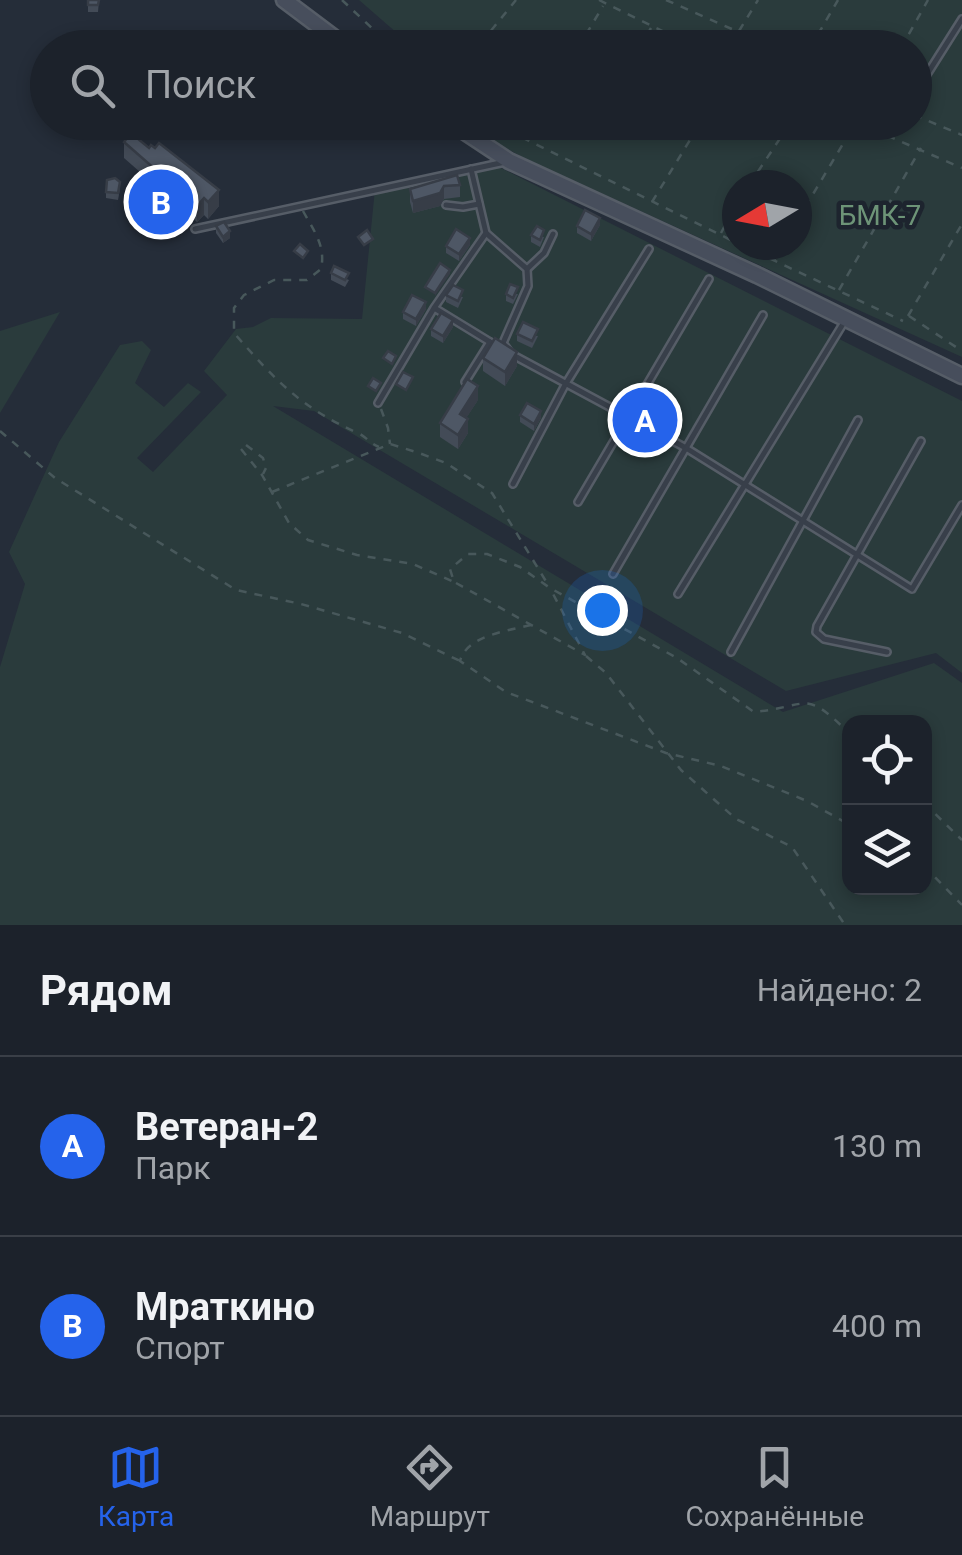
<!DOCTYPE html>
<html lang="ru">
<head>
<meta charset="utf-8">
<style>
  :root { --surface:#1c222b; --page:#252a33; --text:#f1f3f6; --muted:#a0a4a9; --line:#3a3f47; --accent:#2563eb }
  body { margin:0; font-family:Roboto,sans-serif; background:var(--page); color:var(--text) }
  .controls { position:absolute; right:30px; bottom:30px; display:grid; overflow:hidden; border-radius:20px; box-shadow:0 5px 15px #0003 }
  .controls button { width:90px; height:90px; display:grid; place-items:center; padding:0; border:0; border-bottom:2px solid var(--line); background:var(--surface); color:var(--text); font:50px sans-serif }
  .compass { position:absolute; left:722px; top:170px; width:90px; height:90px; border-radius:50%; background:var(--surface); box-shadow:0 5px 15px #0003; rotate:260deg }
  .you { position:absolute; left:602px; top:610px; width:35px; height:35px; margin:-25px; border:8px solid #fff; border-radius:50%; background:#1a73e8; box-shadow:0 0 0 15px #1a73e833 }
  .badge { display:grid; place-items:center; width:65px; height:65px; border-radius:50%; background:var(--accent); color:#fff; font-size:32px; font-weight:700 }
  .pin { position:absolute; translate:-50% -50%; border:5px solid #fff; box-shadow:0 2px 10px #0006 }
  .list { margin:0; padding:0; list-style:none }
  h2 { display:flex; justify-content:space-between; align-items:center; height:130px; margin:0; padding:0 40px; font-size:42px }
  h2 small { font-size:32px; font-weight:400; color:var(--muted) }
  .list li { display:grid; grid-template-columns:65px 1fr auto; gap:30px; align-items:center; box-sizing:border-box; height:180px; padding:0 40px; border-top:2px solid var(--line) }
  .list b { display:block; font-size:38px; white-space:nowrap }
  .list p { margin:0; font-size:32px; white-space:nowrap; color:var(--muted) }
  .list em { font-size:32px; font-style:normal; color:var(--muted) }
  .icon { flex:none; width:55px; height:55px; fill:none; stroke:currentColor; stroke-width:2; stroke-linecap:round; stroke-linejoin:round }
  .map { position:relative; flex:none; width:962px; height:925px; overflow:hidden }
  .search { position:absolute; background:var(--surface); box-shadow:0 5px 15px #0003; left:30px; right:30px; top:30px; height:110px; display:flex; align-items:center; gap:25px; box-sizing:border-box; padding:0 35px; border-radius:55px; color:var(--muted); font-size:38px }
  .sheet { height:490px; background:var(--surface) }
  nav { display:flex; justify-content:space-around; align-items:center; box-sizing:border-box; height:140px; border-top:2px solid var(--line); background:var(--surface); font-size:28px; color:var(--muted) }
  nav a { display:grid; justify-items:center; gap:5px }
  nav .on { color:var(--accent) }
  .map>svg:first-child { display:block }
  .green { fill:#2a3b3c; fill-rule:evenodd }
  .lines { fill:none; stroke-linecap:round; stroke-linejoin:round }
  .lane-casing { stroke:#565d67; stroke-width:10 }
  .secondary-casing { stroke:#565d67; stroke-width:19 }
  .path { stroke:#48585b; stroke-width:2.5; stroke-dasharray:8 8; stroke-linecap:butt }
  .lane { stroke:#383f4a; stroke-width:5 }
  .secondary { stroke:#474e5c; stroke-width:14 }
  .wall { fill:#434b57 }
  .shaded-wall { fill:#373d47 }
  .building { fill:#4e5765; stroke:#373d47; stroke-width:2.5 }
  .labels { text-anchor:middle; stroke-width:9; stroke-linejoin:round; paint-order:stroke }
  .park-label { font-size:28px; fill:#6d9477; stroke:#1d242e }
</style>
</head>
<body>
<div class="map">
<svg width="962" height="925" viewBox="0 0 962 925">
  <rect width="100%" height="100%" fill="#252d39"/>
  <g class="green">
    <path d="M359,0H962V357L528,160L483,136L484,122H914V48L413,47ZM737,185H797V245H737Z"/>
    <path d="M489,162L962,401V673L936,653L786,691L314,411L273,406L783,712L934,663L962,683V925H0V667L25,584L9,552L59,442L120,345L142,341L151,350L135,383L164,407L188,383L201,392L137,458L153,472L227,395L204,371L236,329L253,327L271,318L362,319L375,189ZM850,722H924V888H850Z"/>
    <polygon points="60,312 0,413 0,331"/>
  </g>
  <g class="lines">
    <g class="lane-casing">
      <g id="lane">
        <polyline points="914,95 962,19"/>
        <polyline points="471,169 486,233 527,269 528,286 503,343 511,354 686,448 912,589 962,505"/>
        <polyline points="446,205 463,207 479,204"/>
        <polyline points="195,229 505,162"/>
        <polyline points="527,269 544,253 553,234"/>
        <polyline points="436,309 490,342"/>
        <polyline points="465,382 490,342"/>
        <polyline points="378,403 434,308 486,233"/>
        <polyline points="513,484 565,385 649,249"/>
        <polyline points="578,502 709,279"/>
        <polyline points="613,574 763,315"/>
        <polyline points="678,594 846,319"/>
        <polyline points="731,652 858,420"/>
        <polyline points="887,652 824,639 816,632 817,626 921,441"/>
      </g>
    </g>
    <g class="secondary-casing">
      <g id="secondary">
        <polyline points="284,0 348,48"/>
        <polyline points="450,122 509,161 757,275 962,376"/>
      </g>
    </g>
    <g class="path">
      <polyline points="342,0 393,48"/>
      <polyline points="599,0 697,48"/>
      <polyline points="666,0 775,48"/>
      <polyline points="739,31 758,0"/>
      <polyline points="465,48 485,38 516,0"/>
      <polyline points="578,48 603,6"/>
      <polyline points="639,48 651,28"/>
      <polyline points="810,48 838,0"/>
      <polyline points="901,48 928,0"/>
      <polyline points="914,115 962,135"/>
      <polyline points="534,122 525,139 737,243"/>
      <polyline points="858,123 962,168"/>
      <polyline points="749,185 791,122"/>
      <polyline points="652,202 701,122"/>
      <path d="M303,211C314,231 326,246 321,269L307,280H274L244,295L234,308V333C276,381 301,408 360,434C367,438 371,444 379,447"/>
      <polyline points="797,221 856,122"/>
      <polyline points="721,233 737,203"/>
      <polyline points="741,245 903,321"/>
      <polyline points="774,260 783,245"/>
      <polyline points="839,290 921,148"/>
      <polyline points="908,316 962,224"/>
      <polyline points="909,316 962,351"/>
      <polyline points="381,409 388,428 390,444"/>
      <polyline points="0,431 55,478 236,590 301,604 402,633 460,661"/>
      <polyline points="246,445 263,458 266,468 263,474"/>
      <path d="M241,449L262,475L289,523L308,540L357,555L413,564L454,582L450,569L468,554H487L520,567L550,588L677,658L754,712C812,706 803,688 850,734"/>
      <polyline points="272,492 390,444 419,453 446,463 492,493 547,583"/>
      <polyline points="456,583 585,655 551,590"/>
      <path d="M531,625C508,631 467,635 460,661L506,692L666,753L721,766L807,801L850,825"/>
      <polyline points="586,656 606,673 681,770 736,819 792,847 845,925"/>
      <polyline points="924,803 962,840"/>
      <polyline points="924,866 962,905"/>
    </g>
    <use href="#lane" class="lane"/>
    <use href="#secondary" class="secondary"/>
  </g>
  <g class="wall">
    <polygon points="88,0 99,0 98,12 88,12"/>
    <polygon points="124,142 219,206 208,219 204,215 197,222 124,158"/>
    <polygon points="460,185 460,197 444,199 440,206 413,213 410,202 410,189"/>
    <polygon points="120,189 118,200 106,198 106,192"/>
    <polygon points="600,225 591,241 577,233 577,226"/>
    <polygon points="216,226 230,238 223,243 216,233"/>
    <polygon points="531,235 544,237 540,247 531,242"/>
    <polygon points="470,245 459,261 446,253 446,246"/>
    <polygon points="331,273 349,280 345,287 331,280"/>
    <polygon points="506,294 518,294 513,304 506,301"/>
    <polygon points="446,295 463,297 458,308 446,302"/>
    <polygon points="426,309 416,326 403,319 403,312"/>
    <polygon points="453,327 443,343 431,336 431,329"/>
    <polygon points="517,334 538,336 532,348 517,341"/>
    <polygon points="483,358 517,366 505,386 483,371"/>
    <polygon points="478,400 466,418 468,433 458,449 440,437 440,423"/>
    <polygon points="520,415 541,418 534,431 520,422"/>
  </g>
  <g class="shaded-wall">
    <polygon points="444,186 444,199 440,206 413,213 413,201"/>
    <polygon points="219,190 219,206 208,219 208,202"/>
    <polygon points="204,198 204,215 197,222 197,206"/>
    <polygon points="600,218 600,225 591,241 591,234"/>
    <polygon points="230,231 230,238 223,243 223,237"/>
    <polygon points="470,238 470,245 459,261 459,254"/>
    <polygon points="450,270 450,274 435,296 435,293"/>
    <polygon points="426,302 426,309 416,326 416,319"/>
    <polygon points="453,320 453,327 443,343 443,336"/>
    <polygon points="517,352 517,366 505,386 505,372"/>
    <polygon points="478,386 478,400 460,428 460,414"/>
    <polygon points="541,411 541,418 534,431 534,424"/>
    <polygon points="468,419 468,433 458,449 458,435"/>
  </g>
  <g class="building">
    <polygon points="88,0 99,0 98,5 88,5"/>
    <polygon points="131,133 149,148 151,145 155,148 159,143 219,190 208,202 204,198 197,206 124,142"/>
    <polygon points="457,175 460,185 444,186 440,193 413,201 410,189"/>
    <polygon points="115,178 120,182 118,193 106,192 107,180"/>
    <polygon points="585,210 600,218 591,234 577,226"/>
    <polygon points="224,222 230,231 223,237 216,226"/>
    <polygon points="537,226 544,230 540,240 531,235"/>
    <polygon points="456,229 470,238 459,254 446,246"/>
    <polygon points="367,230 373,239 364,245 358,237"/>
    <polygon points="300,244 308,251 303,258 294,251"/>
    <polygon points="440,263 450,270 435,293 425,287"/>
    <polygon points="334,266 349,273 345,280 331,273"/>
    <polygon points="510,284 518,287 513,298 506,294"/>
    <polygon points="453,285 463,290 458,301 446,295"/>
    <polygon points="412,295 426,302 416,319 403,312"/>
    <polygon points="441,313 453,320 443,336 431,329"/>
    <polygon points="523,322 538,329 532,341 517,334"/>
    <polygon points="495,338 517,352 505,372 483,358"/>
    <polygon points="388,351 396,356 392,364 383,358"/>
    <polygon points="403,372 413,377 406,390 396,384"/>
    <polygon points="373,378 381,383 376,391 368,386"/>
    <polygon points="467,379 478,386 460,414 468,419 458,435 440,423"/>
    <polygon points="527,403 541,411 534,424 520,415"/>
  </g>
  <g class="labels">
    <g class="park-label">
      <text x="880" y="225">БМК-7</text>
    </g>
  </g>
</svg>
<div class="controls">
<button><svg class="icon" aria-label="locate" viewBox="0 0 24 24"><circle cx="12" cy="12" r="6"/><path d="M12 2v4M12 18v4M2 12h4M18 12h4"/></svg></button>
<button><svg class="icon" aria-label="layers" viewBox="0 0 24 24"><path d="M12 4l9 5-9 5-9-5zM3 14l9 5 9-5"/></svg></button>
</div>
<svg class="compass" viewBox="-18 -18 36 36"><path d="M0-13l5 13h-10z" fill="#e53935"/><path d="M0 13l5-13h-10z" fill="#a0a4a9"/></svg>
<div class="you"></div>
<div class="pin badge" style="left:645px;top:420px">A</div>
<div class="pin badge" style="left:161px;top:202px">B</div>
<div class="search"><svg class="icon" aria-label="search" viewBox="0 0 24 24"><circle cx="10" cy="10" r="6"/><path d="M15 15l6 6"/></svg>Поиск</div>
</div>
<section class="sheet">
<h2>Рядом<small>Найдено: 2</small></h2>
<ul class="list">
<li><span class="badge">A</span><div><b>Ветеран-2</b><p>Парк</p></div><em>130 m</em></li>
<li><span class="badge">B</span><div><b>Мраткино</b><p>Спорт</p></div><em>400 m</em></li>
</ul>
</section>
<nav>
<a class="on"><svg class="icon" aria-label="map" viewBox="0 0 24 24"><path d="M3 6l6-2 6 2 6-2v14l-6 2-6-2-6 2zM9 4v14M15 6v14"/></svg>Карта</a>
<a><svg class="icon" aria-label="directions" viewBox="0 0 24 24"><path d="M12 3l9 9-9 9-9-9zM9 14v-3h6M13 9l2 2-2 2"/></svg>Маршрут</a>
<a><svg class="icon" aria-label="saved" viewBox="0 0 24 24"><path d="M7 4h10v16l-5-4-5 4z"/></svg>Сохранённые</a>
</nav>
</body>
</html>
